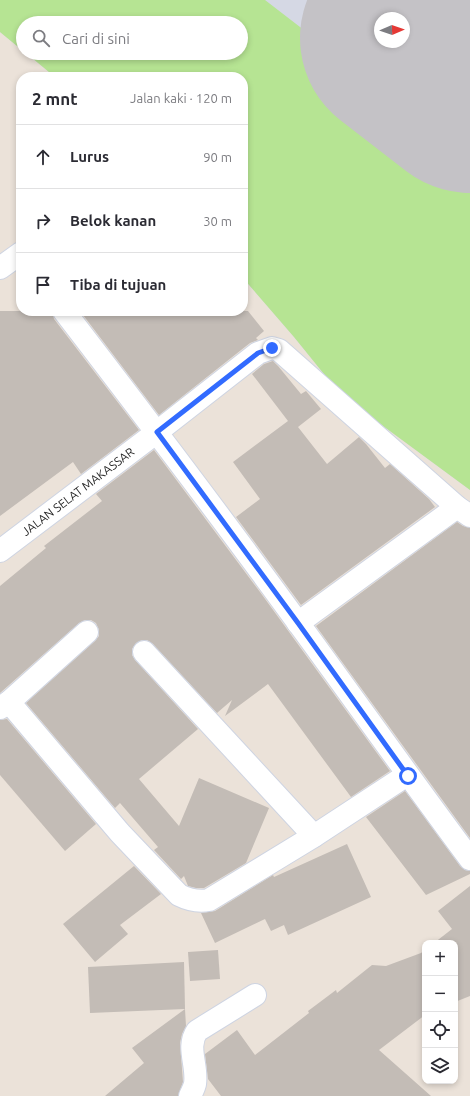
<!DOCTYPE html>
<html lang="id">
<head>
<meta charset="utf-8">
<style>
  :root { --surface:#fff; --page:#f2f2f3; --text:#2b2b33; --muted:#7c7c81; --line:#e1e1e2 }
  body { margin:0; font-family:Ubuntu,sans-serif; background:var(--page); color:var(--text) }
  .controls { position:absolute; right:12px; bottom:12px; display:grid; overflow:hidden; border-radius:8px; box-shadow:0 2px 6px #0003 }
  .controls button { width:36px; height:36px; display:grid; place-items:center; padding:0; border:0; border-bottom:1px solid var(--line); background:var(--surface); color:var(--text); font:20px sans-serif }
  .compass { position:absolute; left:374px; top:12px; width:36px; height:36px; border-radius:50%; background:var(--surface); box-shadow:0 2px 6px #0003; rotate:88deg }
  .stop { position:absolute; width:12px; height:12px; margin:-9px; border:3px solid #326bff; border-radius:50%; background:#fff }
  .stop.end { background:#326bff; border-color:#fff; box-shadow:0 1px 4px #0008 }
  .list { margin:0; padding:0; list-style:none }
  h2 { display:flex; justify-content:space-between; align-items:center; height:52px; margin:0; padding:0 16px; font-size:17px }
  h2 small { font-size:13px; font-weight:400; color:var(--muted) }
  .list li { display:grid; grid-template-columns:26px 1fr auto; gap:12px; align-items:center; box-sizing:border-box; height:64px; padding:0 16px; border-top:1px solid var(--line) }
  .list b { display:block; font-size:15px; white-space:nowrap }
  .list em { font-size:13px; font-style:normal; color:var(--muted) }
  .icon { flex:none; width:22px; height:22px; fill:none; stroke:currentColor; stroke-width:2; stroke-linecap:round; stroke-linejoin:round }
  .map { position:relative; flex:none; width:470px; height:1096px; overflow:hidden }
  .search { position:absolute; background:var(--surface); box-shadow:0 2px 6px #0003; left:16px; top:16px; width:232px; height:44px; display:flex; align-items:center; gap:10px; box-sizing:border-box; padding:0 14px; border-radius:22px; color:var(--muted); font-size:15px }
  .panel { position:absolute; background:var(--surface); box-shadow:0 2px 6px #0003; left:16px; top:72px; width:232px; height:244px; border-radius:16px }
  .map>svg:first-child { display:block }
  .airport { fill:#d5d8e4; fill-rule:evenodd }
  .green { fill:#b6e493 }
  .lines { fill:none; stroke-linecap:round; stroke-linejoin:round }
  .runway { stroke:#c4c2c6; stroke-width:208 }
  .building { fill:#c3bcb6 }
  .minor-casing { stroke:#ced4e2; stroke-width:24 }
  .minor { stroke:#fff; stroke-width:22 }
  .route { stroke:#326bff; stroke-width:5 }
  .labels { text-anchor:middle; stroke-width:3.5; stroke-linejoin:round; paint-order:stroke }
  .street-label { font-size:12px; fill:#282828; stroke:#fff }
</style>
</head>
<body>
<div class="map">
<svg width="470" height="1096" viewBox="0 0 470 1096">
  <rect width="100%" height="100%" fill="#ebe2d9"/>
  <path class="airport" d="M0,0H470V490L341,395L294,337L243,278V77H55L26,53H241V23H23V51L0,32ZM380,18H404V42H380Z"/>
  <g class="green">
    <polygon points="0,0 265,0 470,158 470,490 341,395 294,337 243,278 243,77 55,77 26,53 241,53 241,23 23,23 23,51 0,32"/>
    <polygon points="443,0 470,0 470,21"/>
  </g>
  <g class="lines">
    <polyline class="runway" points="404,38 470,89"/>
  </g>
  <g class="building">
    <polygon points="0,311 52,311 54,319 139,430 81,474 73,462 0,516"/>
    <polygon points="80,311 248,311 264,331 256,338 258,340 250,343 236,354 159,415"/>
    <polygon points="273,361 278,366 301,394 306,391 321,409 298,427 327,464 359,437 366,444 385,468 390,464 429,499 435,507 301,605 236,517 260,499 233,462 288,421 252,374 264,364"/>
    <polygon points="154,450 260,592 390,771 351,797 268,684 225,716 232,700 217,713 153,644 147,640 142,640 136,643 132,649 132,655 135,660 198,729 139,779 179,826 199,778 269,808 246,863 204,888 196,888 188,886 184,876 181,879 154,850 158,847 120,803 115,808 26,703 95,641 99,636 99,630 96,623 91,620 85,620 79,623 0,693 0,586 46,548 44,546 102,501 96,494"/>
    <polygon points="457,522 463,526 470,528 470,838 316,626"/>
    <polygon points="7,719 96,824 65,851 0,775 0,720"/>
    <polygon points="405,791 460,866 465,870 470,871 470,874 426,895 366,817"/>
    <polygon points="347,844 371,897 288,935 284,925 271,931 265,919 215,943 201,913 215,911 273,875 274,877"/>
    <polygon points="134,866 161,894 120,925 128,934 95,962 63,924"/>
    <polygon points="470,886 470,996 455,1002 455,943 434,943 452,929 438,911"/>
    <polygon points="218,950 220,979 190,981 188,952"/>
    <polygon points="425,950 425,1015 379,1050 431,1096 221,1096 208,1079 205,1054 237,1030 255,1055 309,1013 308,1011 336,990 337,993 372,965 386,966 421,953"/>
    <polygon points="184,962 185,1009 90,1013 88,967"/>
    <polygon points="185,1009 186,1026 182,1034 180,1043 183,1082 178,1096 105,1096 144,1063 132,1048"/>
  </g>
  <g class="lines">
    <g class="minor-casing">
      <g id="minor">
        <polyline points="0,268 21,253"/>
        <path d="M64,311C143,414 222,518 299,624C356,702 412,781 470,859"/>
        <path id="s1" d="M0,551L157,432L258,353L272,348L279,350L457,507L470,516"/>
        <polyline points="298,623 457,507"/>
        <polyline points="144,652 314,836"/>
        <path d="M9,702L120,833L179,895C189,900 198,902 209,900L314,836L407,775"/>
        <polyline points="0,708 9,702 87,632"/>
        <path d="M190,1096C192,1092 194,1088 195,1084C198,1066 186,1047 197,1031L255,995"/>
      </g>
    </g>
    <use href="#minor" class="minor"/>
  </g>
  <g class="lines">
    <polyline class="route" points="272,348 258,353 157,432 298,623 408,776"/>
  </g>
  <g class="labels">
    <g class="street-label">
      <text dy="4" stroke="none"><textPath href="#s1" startOffset="98">JALAN SELAT MAKASSAR</textPath></text>
    </g>
  </g>
</svg>
<div class="controls">
<button>+</button>
<button>−</button>
<button><svg class="icon" aria-label="locate" viewBox="0 0 24 24"><circle cx="12" cy="12" r="6"/><path d="M12 2v4M12 18v4M2 12h4M18 12h4"/></svg></button>
<button><svg class="icon" aria-label="layers" viewBox="0 0 24 24"><path d="M12 4l9 5-9 5-9-5zM3 14l9 5 9-5"/></svg></button>
</div>
<svg class="compass" viewBox="-18 -18 36 36"><path d="M0-13l5 13h-10z" fill="#e53935"/><path d="M0 13l5-13h-10z" fill="#7c7c81"/></svg>
<div class="stop" style="left:408px;top:776px"></div>
<div class="stop end" style="left:272px;top:348px"></div>
<div class="search"><svg class="icon" aria-label="search" viewBox="0 0 24 24"><circle cx="10" cy="10" r="6"/><path d="M15 15l6 6"/></svg>Cari di sini</div>
<section class="panel">
<h2>2 mnt<small>Jalan kaki · 120 m</small></h2>
<ul class="list">
<li><svg class="icon" aria-label="ahead" viewBox="0 0 24 24"><path d="M12 20V5M6 11l6-6 6 6"/></svg><div><b>Lurus</b></div><em>90 m</em></li>
<li><svg class="icon" aria-label="right" viewBox="0 0 24 24"><path d="M7 20v-9h11M14 6l5 5-5 5"/></svg><div><b>Belok kanan</b></div><em>30 m</em></li>
<li><svg class="icon" aria-label="arrive" viewBox="0 0 24 24"><path d="M6 21V4h12l-3 4 3 4H6"/></svg><div><b>Tiba di tujuan</b></div></li>
</ul>
</section>
</div>
</body>
</html>
